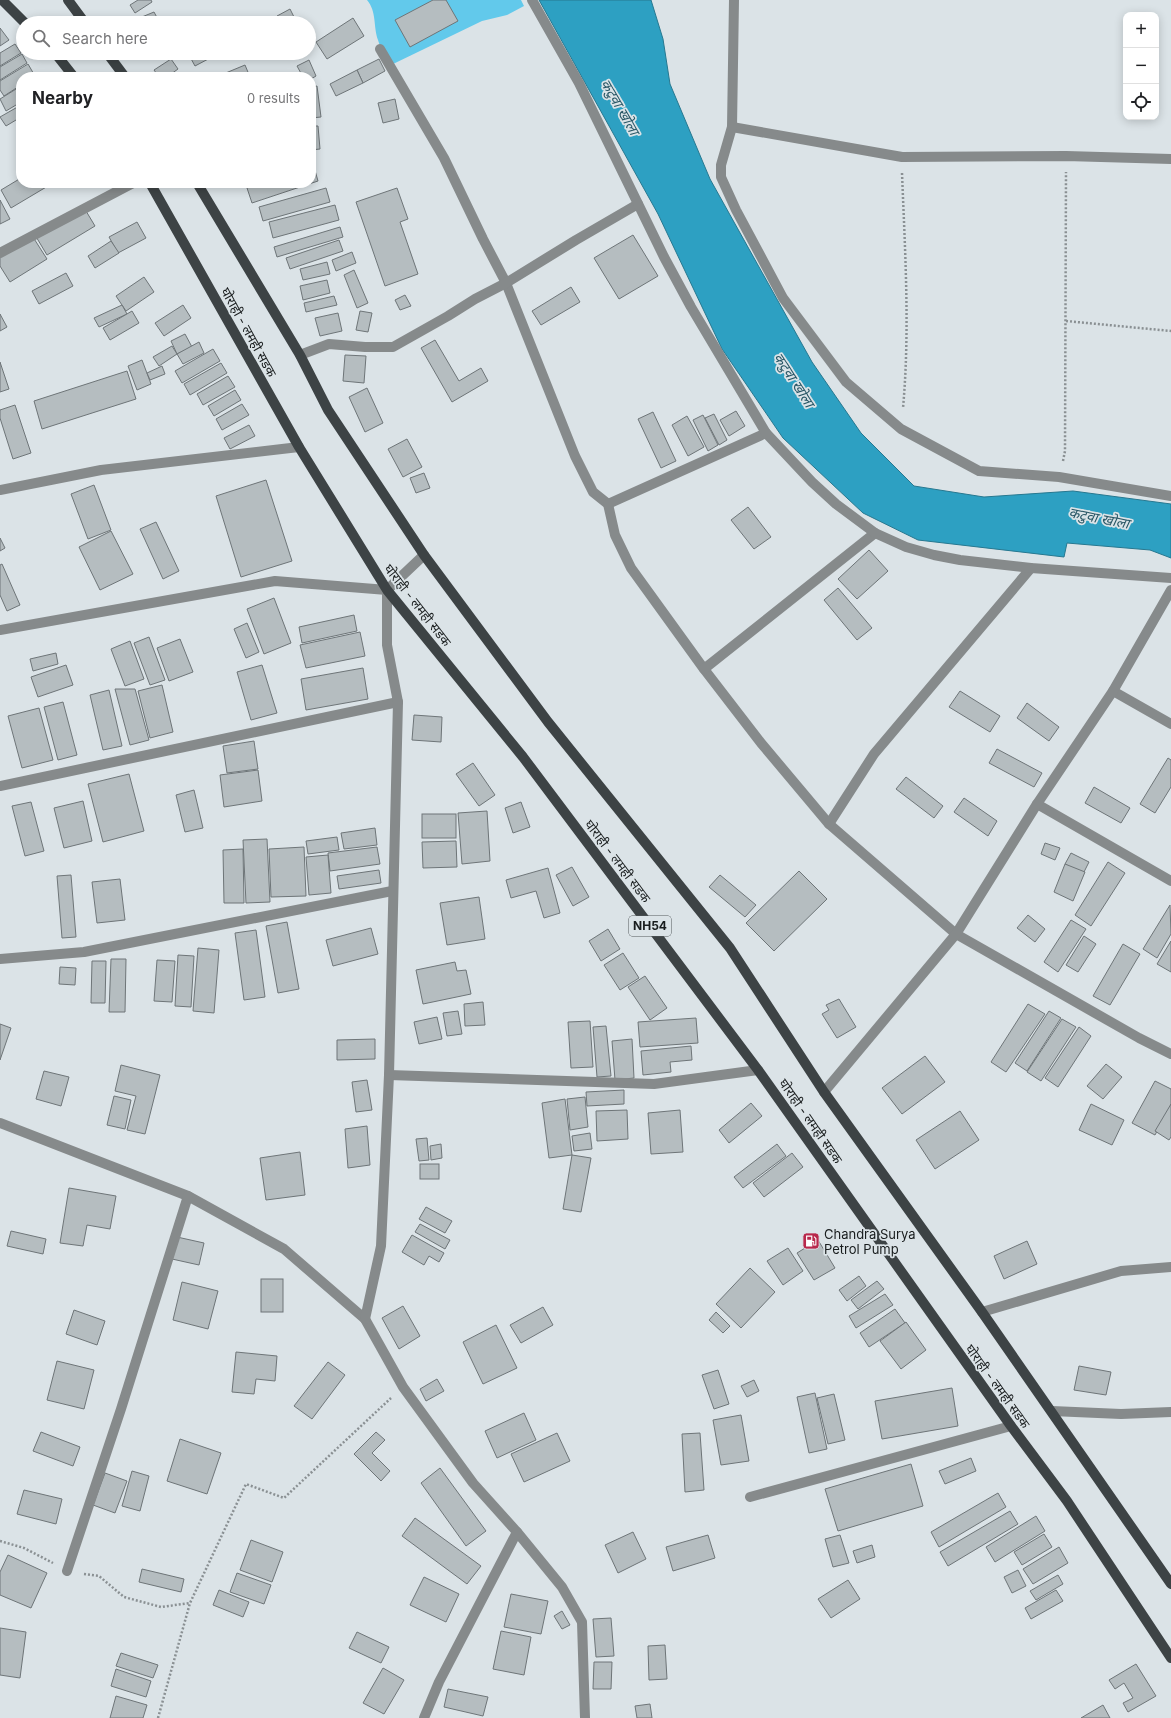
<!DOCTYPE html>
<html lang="en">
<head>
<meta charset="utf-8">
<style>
  :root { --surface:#fff; --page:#f2f2f2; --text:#202124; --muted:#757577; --line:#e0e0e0 }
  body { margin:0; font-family:Inter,"Noto Sans Devanagari",sans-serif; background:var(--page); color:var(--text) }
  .controls { position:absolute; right:12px; top:12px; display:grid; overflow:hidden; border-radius:8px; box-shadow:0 2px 10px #0003 }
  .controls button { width:36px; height:36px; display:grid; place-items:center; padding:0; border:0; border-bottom:1px solid var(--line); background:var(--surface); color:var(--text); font:20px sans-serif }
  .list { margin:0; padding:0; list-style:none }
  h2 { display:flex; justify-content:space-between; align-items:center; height:52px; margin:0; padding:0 16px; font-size:17px }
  h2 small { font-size:13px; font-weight:400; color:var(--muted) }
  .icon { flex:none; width:22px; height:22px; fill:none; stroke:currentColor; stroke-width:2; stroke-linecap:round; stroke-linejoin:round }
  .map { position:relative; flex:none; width:1171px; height:1718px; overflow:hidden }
  .search { position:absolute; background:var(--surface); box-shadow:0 2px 10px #0003; left:16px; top:16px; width:300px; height:44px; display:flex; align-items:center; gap:10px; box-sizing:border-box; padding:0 14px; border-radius:22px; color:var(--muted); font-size:15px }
  .panel { position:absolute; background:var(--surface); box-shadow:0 2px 10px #0003; left:16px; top:72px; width:300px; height:116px; border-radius:16px }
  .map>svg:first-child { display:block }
  .green { fill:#62c9eb }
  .water { fill:#2da0c2; stroke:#277890 }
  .building { fill:#b5bdc0; stroke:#6e7578 }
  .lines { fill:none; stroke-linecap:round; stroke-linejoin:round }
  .path { stroke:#8a9093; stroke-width:2.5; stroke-dasharray:2 2; stroke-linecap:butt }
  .service { stroke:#868a8b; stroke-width:10 }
  .minor { stroke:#868a8b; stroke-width:10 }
  .primary { stroke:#3d4345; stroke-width:10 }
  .labels { text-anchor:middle; stroke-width:3.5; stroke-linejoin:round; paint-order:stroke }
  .shield { fill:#dbe3e7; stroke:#52585a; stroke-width:1 }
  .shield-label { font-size:12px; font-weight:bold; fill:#181c1d }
  .street-label { font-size:13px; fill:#181c1d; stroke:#dbe3e7 }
  .poi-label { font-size:13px; fill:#181c1d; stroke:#dbe3e7; text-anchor:start }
  .water-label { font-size:14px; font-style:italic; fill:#285665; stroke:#dbe3e7 }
</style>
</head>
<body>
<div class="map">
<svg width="1171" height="1718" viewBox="0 0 1171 1718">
  <rect width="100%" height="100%" fill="#dbe3e7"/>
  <path class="green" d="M367,0H521L524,6L507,15L482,21L391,65C387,57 380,48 378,40C373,26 377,12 367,0Z"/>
  <polygon class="water" points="539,0 651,0 663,39 670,84 710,179 812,362 861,433 914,486 984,497 1073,491 1171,504 1171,558 1150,550 1067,543 1064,557 918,540 863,513 783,438 722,349 658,214"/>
  <g class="building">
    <polygon points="138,0 151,0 152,2 135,13 130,5"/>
    <polygon points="433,0 446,0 458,21 410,47 395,20"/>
    <polygon points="290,9 297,23 281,23 277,16"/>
    <polygon points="154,12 160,23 139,23 137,19"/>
    <polygon points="353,18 364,36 327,59 316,42"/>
    <polygon points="0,28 9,40 0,46"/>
    <polygon points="15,44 21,53 0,66 0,53"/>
    <polygon points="192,53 210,53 212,57 195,66 189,55"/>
    <polygon points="22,54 27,63 0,80 0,67"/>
    <polygon points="171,59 178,69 167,77 159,77 154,70"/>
    <polygon points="379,59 385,71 363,83 357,70"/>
    <polygon points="309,60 316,76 311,79 311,77 303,77 297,66"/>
    <polygon points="28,64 35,76 21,77 21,85 4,96 0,90 0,81"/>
    <polygon points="245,65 250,77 216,77"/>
    <polygon points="357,70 363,83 336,96 330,84"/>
    <polygon points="287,73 288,77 274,77"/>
    <polygon points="21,86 21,102 6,111 0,99"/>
    <polygon points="317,86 321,117 311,118 311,87"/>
    <polygon points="395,99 399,119 383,123 378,103"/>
    <polygon points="21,105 21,117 6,126 0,117"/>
    <polygon points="311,126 318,126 320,149 311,150"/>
    <polygon points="314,167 318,181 252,203 247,188 263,183 311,183 311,168"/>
    <polygon points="21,178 21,183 53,183 11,208 1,190"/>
    <polygon points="326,188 330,202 263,221 259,207"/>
    <polygon points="397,188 408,219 400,222 418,274 385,286 356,202"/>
    <polygon points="0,200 10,219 0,224"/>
    <polygon points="335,205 339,220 273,238 269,222"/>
    <polygon points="83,206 95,226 47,255 35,235"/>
    <polygon points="137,222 146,238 118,253 109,237"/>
    <polygon points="340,227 343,237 277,257 274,247"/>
    <polygon points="31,234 47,259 10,282 0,266 0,254"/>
    <polygon points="633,235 658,276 619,299 594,258"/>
    <polygon points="339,240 343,251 290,269 286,258"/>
    <polygon points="111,241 119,253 95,268 88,256"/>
    <polygon points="352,252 356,263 336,271 332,260"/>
    <polygon points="327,262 330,274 303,280 300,269"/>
    <polygon points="354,270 368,303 357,308 344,275"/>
    <polygon points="66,273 73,286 39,304 32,291"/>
    <polygon points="144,277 154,292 126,311 116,296"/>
    <polygon points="327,280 330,293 303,300 300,286"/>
    <polygon points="571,287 580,302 541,325 532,311"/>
    <polygon points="405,295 411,306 400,310 395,300"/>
    <polygon points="334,296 337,305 306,312 304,303"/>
    <polygon points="122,305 127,314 99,327 94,318"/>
    <polygon points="183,305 191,318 164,336 155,323"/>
    <polygon points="132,311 139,323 110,340 103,328"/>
    <polygon points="360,311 372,313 368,332 356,330"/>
    <polygon points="338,313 342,331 320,336 315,318"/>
    <polygon points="0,314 7,327 0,331"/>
    <polygon points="185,334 192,347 177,354 171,341"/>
    <polygon points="435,340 459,381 481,368 488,381 452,402 421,348"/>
    <polygon points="199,342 204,353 183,364 177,354"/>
    <polygon points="172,346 177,354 159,366 153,357"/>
    <polygon points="213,349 220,361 182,383 175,371"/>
    <polygon points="345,355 366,356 364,383 343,381"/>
    <polygon points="142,360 151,384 137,390 128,366"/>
    <polygon points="0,362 9,389 0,392"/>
    <polygon points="221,363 227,373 190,395 184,384"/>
    <polygon points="162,366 165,374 150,380 147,373"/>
    <polygon points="127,371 136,399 42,429 34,401"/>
    <polygon points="228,376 235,387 203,405 197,394"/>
    <polygon points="367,388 383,423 365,432 349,397"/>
    <polygon points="235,390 241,400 214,416 208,406"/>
    <polygon points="242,404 249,415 222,430 216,419"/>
    <polygon points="15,405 31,453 13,459 0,418 0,410"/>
    <polygon points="736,411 745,426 729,436 720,420"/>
    <polygon points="653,412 676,461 661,468 638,419"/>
    <polygon points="714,414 727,440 719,445 705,418"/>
    <polygon points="703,415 718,445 708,451 693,420"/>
    <polygon points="687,416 704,447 688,456 672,425"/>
    <polygon points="249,425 255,436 230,449 224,438"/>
    <polygon points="407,439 422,467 403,477 388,449"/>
    <polygon points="424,473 430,488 416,493 410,478"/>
    <polygon points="266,480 292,561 241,577 216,496"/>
    <polygon points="94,485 111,530 88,539 71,494"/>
    <polygon points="748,507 771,537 754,549 731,520"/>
    <polygon points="156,522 179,571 163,579 140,529"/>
    <polygon points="111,531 133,574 100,590 79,547"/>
    <polygon points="0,538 5,548 0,551"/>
    <polygon points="869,550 888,571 857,599 838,579"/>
    <polygon points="2,564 20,605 7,611 0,595 0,565"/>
    <polygon points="838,588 872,628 857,640 824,600"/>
    <polygon points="274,598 291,643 264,654 247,609"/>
    <polygon points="354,615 357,631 302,643 299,627"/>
    <polygon points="247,623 259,652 246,658 234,629"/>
    <polygon points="360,632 365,656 306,668 300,645"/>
    <polygon points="149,637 165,680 150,685 134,643"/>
    <polygon points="180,639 193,672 169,681 157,648"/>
    <polygon points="130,641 144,679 125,686 111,649"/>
    <polygon points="56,653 58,664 33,671 30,659"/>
    <polygon points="66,665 73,685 38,697 31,677"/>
    <polygon points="262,665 277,713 251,720 237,672"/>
    <polygon points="363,668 368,699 306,710 301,679"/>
    <polygon points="162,685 173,732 150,738 138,691"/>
    <polygon points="115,689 135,689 149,740 130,745"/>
    <polygon points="109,690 122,746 103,750 90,695"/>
    <polygon points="960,691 1000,716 990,732 949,707"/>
    <polygon points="63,702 77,755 58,760 44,707"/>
    <polygon points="1027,703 1059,727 1049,741 1017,718"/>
    <polygon points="39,708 53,760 22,768 8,716"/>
    <polygon points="414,715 442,717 441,742 412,740"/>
    <polygon points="254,741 258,769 227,773 223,746"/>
    <polygon points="997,749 1042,773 1034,787 989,763"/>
    <polygon points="1168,758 1171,760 1171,787 1155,813 1140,804"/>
    <polygon points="473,763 495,795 479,806 456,774"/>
    <polygon points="258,770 262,801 224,807 220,775"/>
    <polygon points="129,774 144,831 103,842 88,784"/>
    <polygon points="906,777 943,806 934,818 896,789"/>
    <polygon points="1094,787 1130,808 1121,823 1085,803"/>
    <polygon points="194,790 203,828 185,832 176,795"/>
    <polygon points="964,798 997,821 988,836 954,812"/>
    <polygon points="83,801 92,841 64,848 54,808"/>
    <polygon points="31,802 44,851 25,856 12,806"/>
    <polygon points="521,802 530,827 513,833 505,808"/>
    <polygon points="487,811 490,861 462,864 458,813"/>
    <rect x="422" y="814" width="34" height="24"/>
    <polygon points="375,828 377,845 344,849 341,833"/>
    <polygon points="337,837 339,850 308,854 306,841"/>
    <polygon points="267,839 270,902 246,903 243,840"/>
    <polygon points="456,841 457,867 423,868 422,842"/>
    <polygon points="1045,843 1060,848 1055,860 1041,854"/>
    <polygon points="304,847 306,896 271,897 269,849"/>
    <polygon points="377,847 380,864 330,871 328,853"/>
    <polygon points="243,849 244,903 224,903 223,850"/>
    <polygon points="1071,853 1089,862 1083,874 1065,864"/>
    <polygon points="328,855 331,893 309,895 306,857"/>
    <polygon points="1108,862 1125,873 1091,926 1075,915"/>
    <polygon points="1065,864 1085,872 1073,901 1054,892"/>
    <polygon points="572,867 589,897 573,906 556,875"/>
    <polygon points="548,868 560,913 544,918 536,891 511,898 506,880"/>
    <polygon points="379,870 381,883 339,889 337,876"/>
    <polygon points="799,871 827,899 774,951 746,923"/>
    <polygon points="71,875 76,937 62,938 57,876"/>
    <polygon points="720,875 756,905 745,917 709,887"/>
    <polygon points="120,879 125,920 97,923 92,882"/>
    <polygon points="479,897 485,939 447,945 440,903"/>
    <polygon points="1170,905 1171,934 1157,958 1143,949"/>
    <polygon points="1028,915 1045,929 1035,942 1017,928"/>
    <polygon points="1071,920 1086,929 1058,972 1044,962"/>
    <polygon points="287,922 299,989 278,993 266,926"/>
    <polygon points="371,928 378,954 333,966 326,940"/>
    <polygon points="608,929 620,949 601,961 589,941"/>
    <polygon points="256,930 265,997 244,1000 235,933"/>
    <polygon points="1084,936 1096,944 1078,972 1066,965"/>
    <polygon points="1171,941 1171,972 1157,964"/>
    <polygon points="1123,944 1140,954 1110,1005 1093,996"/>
    <polygon points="198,948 219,950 214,1013 193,1011"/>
    <polygon points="623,953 639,978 620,990 604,965"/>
    <polygon points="178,955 194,956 191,1007 175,1006"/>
    <polygon points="111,959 126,959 125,1012 109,1012"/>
    <polygon points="157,960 175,961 172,1002 154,1001"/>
    <polygon points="92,961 106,961 105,1003 91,1003"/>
    <polygon points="455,962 457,971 466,970 471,994 423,1004 416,970"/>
    <polygon points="60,967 76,968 75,985 59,984"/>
    <polygon points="645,976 667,1008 650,1020 628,987"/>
    <polygon points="839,999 856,1027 837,1038 822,1014 829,1010 826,1005"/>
    <polygon points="483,1002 485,1025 465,1026 464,1004"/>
    <polygon points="1028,1004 1045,1014 1006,1072 991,1062"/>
    <polygon points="458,1011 462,1034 447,1036 443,1013"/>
    <polygon points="1049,1011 1061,1018 1027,1071 1015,1063"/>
    <polygon points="437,1017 442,1039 419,1044 414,1022"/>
    <polygon points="696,1018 698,1043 640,1047 638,1022"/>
    <polygon points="1062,1019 1076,1027 1041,1081 1027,1072"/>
    <polygon points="590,1021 593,1067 571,1068 568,1022"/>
    <polygon points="0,1024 11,1028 0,1060"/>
    <polygon points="606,1026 611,1076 597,1077 593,1027"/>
    <polygon points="1079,1027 1091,1036 1058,1087 1045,1078"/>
    <polygon points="375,1039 375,1059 337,1060 337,1040"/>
    <polygon points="632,1039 634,1078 615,1080 612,1041"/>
    <polygon points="691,1046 692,1060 670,1062 671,1072 643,1075 641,1051"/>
    <polygon points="925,1056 945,1082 902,1114 882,1088"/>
    <polygon points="1106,1064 1122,1077 1103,1099 1087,1086"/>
    <polygon points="121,1065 160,1075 145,1134 127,1130 136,1096 115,1091"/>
    <polygon points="44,1071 69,1077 61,1106 36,1099"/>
    <polygon points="367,1080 372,1110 356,1112 352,1082"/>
    <polygon points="1155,1081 1171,1089 1171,1105 1155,1135 1132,1123"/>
    <polygon points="624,1090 624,1104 587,1106 586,1092"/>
    <polygon points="114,1096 131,1100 125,1129 107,1125"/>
    <polygon points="585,1097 588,1127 570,1130 567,1099"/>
    <polygon points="565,1099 572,1155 549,1158 542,1103"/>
    <polygon points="751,1103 762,1116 729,1143 719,1130"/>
    <polygon points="1091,1104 1124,1120 1112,1145 1079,1130"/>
    <polygon points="1171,1104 1171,1137 1169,1140 1155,1131"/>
    <polygon points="627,1110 628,1139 597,1141 596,1111"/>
    <polygon points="680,1110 683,1152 651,1154 648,1113"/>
    <polygon points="960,1111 979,1140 935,1169 916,1140"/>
    <polygon points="367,1126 370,1165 348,1168 345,1129"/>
    <polygon points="590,1133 592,1149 574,1151 572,1136"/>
    <polygon points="427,1138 429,1160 419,1161 416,1139"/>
    <polygon points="441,1144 442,1158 431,1160 430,1146"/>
    <polygon points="777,1144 786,1156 743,1188 734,1177"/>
    <polygon points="300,1152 305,1195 266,1200 260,1158"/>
    <polygon points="792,1153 803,1167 764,1197 753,1183"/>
    <polygon points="572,1155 591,1158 581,1212 563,1209"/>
    <rect x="420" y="1164" width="19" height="15"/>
    <polygon points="69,1188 116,1196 110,1229 87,1225 83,1246 60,1243"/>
    <polygon points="426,1207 452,1221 445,1233 419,1219"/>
    <polygon points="420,1224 450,1240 445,1249 415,1232"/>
    <polygon points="11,1231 46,1239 43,1254 7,1246"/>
    <polygon points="412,1235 444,1253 439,1262 429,1256 424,1265 402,1252"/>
    <polygon points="177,1237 204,1243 199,1265 172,1259"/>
    <polygon points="818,1240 835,1268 814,1280 797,1253"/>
    <polygon points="1027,1241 1037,1264 1004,1279 994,1256"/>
    <polygon points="788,1248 803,1271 783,1285 767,1261"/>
    <polygon points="750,1268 775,1292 741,1328 716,1304"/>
    <polygon points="859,1276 866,1286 847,1301 839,1290"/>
    <rect x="261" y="1279" width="22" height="33"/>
    <polygon points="877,1281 884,1289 858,1309 851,1300"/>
    <polygon points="182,1282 218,1291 208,1329 173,1320"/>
    <polygon points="885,1294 893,1305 856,1328 849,1316"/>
    <polygon points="403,1306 420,1336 399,1349 382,1318"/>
    <polygon points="543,1307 553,1325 521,1343 510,1325"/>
    <polygon points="895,1309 905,1323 869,1347 860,1333"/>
    <polygon points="74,1310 105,1321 97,1345 66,1334"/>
    <polygon points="716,1312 730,1326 723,1333 709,1320"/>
    <polygon points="906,1322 926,1350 901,1369 880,1341"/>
    <polygon points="496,1325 517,1368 483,1384 463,1342"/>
    <polygon points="236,1352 277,1356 275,1381 256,1379 254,1394 232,1392"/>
    <polygon points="57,1361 94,1370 84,1409 47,1400"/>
    <polygon points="328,1362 345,1375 312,1419 294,1406"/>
    <polygon points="1079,1366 1111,1372 1106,1395 1074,1390"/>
    <polygon points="718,1370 729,1404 714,1409 702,1375"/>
    <polygon points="437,1379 444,1391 426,1401 420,1389"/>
    <polygon points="754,1380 759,1391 747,1397 741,1386"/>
    <polygon points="952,1388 958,1426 882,1439 875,1401"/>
    <polygon points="815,1393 827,1449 809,1453 797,1397"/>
    <polygon points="834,1394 845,1440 828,1444 817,1398"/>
    <polygon points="524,1413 536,1440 497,1458 485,1431"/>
    <polygon points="741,1415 749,1461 721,1465 713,1420"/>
    <polygon points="41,1432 80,1447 73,1466 33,1451"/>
    <polygon points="376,1432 385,1440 372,1453 390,1471 381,1481 354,1454"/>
    <polygon points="557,1433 570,1461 524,1482 511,1454"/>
    <polygon points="700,1433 704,1490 685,1492 682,1434"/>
    <polygon points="180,1439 221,1453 207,1494 167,1481"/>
    <polygon points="971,1458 976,1471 945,1484 939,1471"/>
    <polygon points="911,1464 923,1506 838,1531 825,1489"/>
    <polygon points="440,1468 486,1531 466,1546 421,1483"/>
    <polygon points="132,1471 149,1476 140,1511 122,1506"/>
    <polygon points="105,1473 127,1481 115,1513 93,1505"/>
    <polygon points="24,1490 62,1499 56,1524 17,1514"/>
    <polygon points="998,1493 1006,1507 939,1547 931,1532"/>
    <polygon points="1010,1511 1018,1524 948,1566 940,1552"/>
    <polygon points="1036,1516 1045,1531 995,1562 986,1547"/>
    <polygon points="415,1518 481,1566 467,1584 402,1536"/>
    <polygon points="633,1532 646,1559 618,1573 605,1545"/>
    <polygon points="1044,1534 1052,1547 1022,1565 1014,1552"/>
    <polygon points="708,1535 715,1558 673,1571 666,1547"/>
    <polygon points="840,1535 849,1563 833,1567 825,1539"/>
    <polygon points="251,1540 283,1552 272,1582 240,1570"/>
    <polygon points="872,1545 875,1557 857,1563 853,1551"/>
    <polygon points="1059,1547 1068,1563 1033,1584 1023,1569"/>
    <polygon points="8,1555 47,1573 31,1608 0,1595 0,1572"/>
    <polygon points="142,1569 184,1579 181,1592 139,1582"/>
    <polygon points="1018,1570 1026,1586 1012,1593 1004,1577"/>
    <polygon points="237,1573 271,1585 264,1604 230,1592"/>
    <polygon points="1058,1575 1063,1584 1036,1600 1030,1591"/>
    <polygon points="424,1577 459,1594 446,1622 410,1605"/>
    <polygon points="848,1580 860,1599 831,1618 818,1599"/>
    <polygon points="219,1590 249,1602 243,1617 213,1605"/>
    <polygon points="1056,1590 1063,1601 1031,1619 1025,1608"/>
    <polygon points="511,1594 548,1601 541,1634 504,1627"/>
    <polygon points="562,1611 570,1625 562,1629 554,1616"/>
    <polygon points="611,1618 614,1656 596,1657 593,1619"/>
    <polygon points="0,1628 26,1632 20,1678 0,1675"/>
    <polygon points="501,1631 531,1637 524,1675 493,1669"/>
    <polygon points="357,1632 389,1647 381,1663 349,1648"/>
    <polygon points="665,1645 667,1679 649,1680 648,1646"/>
    <polygon points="121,1653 158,1665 153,1678 116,1666"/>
    <polygon points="594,1662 612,1662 611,1689 593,1689"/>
    <polygon points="1136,1664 1156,1696 1128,1712 1123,1703 1133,1698 1124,1683 1115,1689 1109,1680"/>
    <polygon points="383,1668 404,1680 384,1714 363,1703"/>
    <polygon points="116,1669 151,1681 146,1697 111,1686"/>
    <polygon points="448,1689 488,1697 483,1716 444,1707"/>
    <polygon points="116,1696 147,1705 143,1718 110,1718"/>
    <polygon points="650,1704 652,1718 637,1718 635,1706"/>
    <polygon points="1103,1705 1110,1718 1081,1718"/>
  </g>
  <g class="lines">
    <g class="path">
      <path d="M902,173C905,251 910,330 903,408"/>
      <polyline points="1066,321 1171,331"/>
      <polyline points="1063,461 1065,451 1066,172"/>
      <polyline points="0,1541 24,1548 53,1563"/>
      <polyline points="84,1574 99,1576 124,1597 161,1607 190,1603"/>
      <polyline points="158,1718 190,1603 246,1484 284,1498 391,1398"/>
    </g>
    <g class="service">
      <polyline points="380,49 444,158 483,239 506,283 575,456 593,492 608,504 615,535 631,568 704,669 761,743 829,824 956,934 1139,1038 1171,1054"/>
      <polyline points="732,127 902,157 1066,156 1171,159"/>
      <polyline points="300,355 329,344 365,347 393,347 448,316 475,299 506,283 576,240 638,204"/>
      <polyline points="608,504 766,433"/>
      <polyline points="704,669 875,533"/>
      <polyline points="1113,691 1171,724"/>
      <polyline points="1037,804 1171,881"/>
      <polyline points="829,824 874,754 1031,568"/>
      <polyline points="982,1312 1121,1271 1171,1267"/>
      <polyline points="1052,1411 1121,1414 1171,1412"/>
    </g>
    <g class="minor">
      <polyline points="532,0 579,83 664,257 691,307 766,433 812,482 836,504 875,533 906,547 934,555 960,560 1031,568 1171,578"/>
      <polyline points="734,0 732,127 721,165 721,177 736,210 783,298 846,382 901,429 979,471 1059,477 1171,496"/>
      <polyline points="0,253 133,183"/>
      <polyline points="0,490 101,470 299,447"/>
      <polyline points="0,630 275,581 387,590"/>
      <polyline points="0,786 398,702"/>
      <polyline points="0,959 84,952 392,891"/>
      <polyline points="389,1075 654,1084 758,1070"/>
      <polyline points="824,1092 956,934 1037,804 1113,691 1171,590"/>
      <polyline points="0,1123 188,1196 284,1249 365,1319 403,1387 473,1483 517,1532 562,1587 582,1622 585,1718"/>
      <polyline points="365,1319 381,1246 389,1075 398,702 387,645 387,590 424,555"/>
      <polyline points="750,1497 1011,1426"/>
      <polyline points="67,1571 121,1409 188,1196"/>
      <polyline points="424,1718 439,1682 517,1532"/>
    </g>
    <g class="primary">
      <polyline points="2,0 25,23"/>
      <polyline points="68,0 85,23"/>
      <polyline points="55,53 74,77"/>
      <polyline points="107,53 125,77"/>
      <polyline points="150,183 299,447 387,590 523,757 758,1070 1011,1426 1067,1501 1171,1658"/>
      <polyline points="197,183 300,355 328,410 424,555 548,722 730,948 824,1092 982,1312 1171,1584"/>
    </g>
  </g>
  <defs>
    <g id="fuel-square" transform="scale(0.9)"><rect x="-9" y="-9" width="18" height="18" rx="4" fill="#b8274b" stroke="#dbe3e7"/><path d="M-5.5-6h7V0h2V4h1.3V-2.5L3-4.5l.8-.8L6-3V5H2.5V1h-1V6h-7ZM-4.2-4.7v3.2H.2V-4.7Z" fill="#fff"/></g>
  </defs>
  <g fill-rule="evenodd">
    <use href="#fuel-square" x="811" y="1241"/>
  </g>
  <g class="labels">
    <rect class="shield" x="629" y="916" width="42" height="20" rx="3"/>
    <g class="shield-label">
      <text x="650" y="930">NH54</text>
    </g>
    <g class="street-label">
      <text transform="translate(249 332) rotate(61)" y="5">घोराही - लमही सडक</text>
      <text transform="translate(418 605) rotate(52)" y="5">घोराही - लमही सडक</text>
      <text transform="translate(618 861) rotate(53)" y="5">घोराही - लमही सडक</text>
      <text transform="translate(811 1121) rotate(55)" y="5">घोराही - लमही सडक</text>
      <text transform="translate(998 1386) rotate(54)" y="5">घोराही - लमही सडक</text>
    </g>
    <g class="poi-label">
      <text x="824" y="1239">Chandra Surya<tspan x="824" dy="15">Petrol Pump</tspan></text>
    </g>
    <g class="water-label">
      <text transform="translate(620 107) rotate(60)" y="5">कटुवा खोला</text>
      <text transform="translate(794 380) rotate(57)" y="5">कटुवा खोला</text>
      <text transform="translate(1099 518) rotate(11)" y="5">कटुवा खोला</text>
    </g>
  </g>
</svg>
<div class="controls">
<button>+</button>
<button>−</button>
<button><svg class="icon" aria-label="locate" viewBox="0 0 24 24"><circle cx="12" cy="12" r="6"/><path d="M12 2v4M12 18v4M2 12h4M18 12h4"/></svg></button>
</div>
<div class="search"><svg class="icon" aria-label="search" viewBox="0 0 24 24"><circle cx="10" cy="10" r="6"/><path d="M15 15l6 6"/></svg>Search here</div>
<section class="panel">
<h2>Nearby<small>0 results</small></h2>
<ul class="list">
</ul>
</section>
</div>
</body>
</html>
